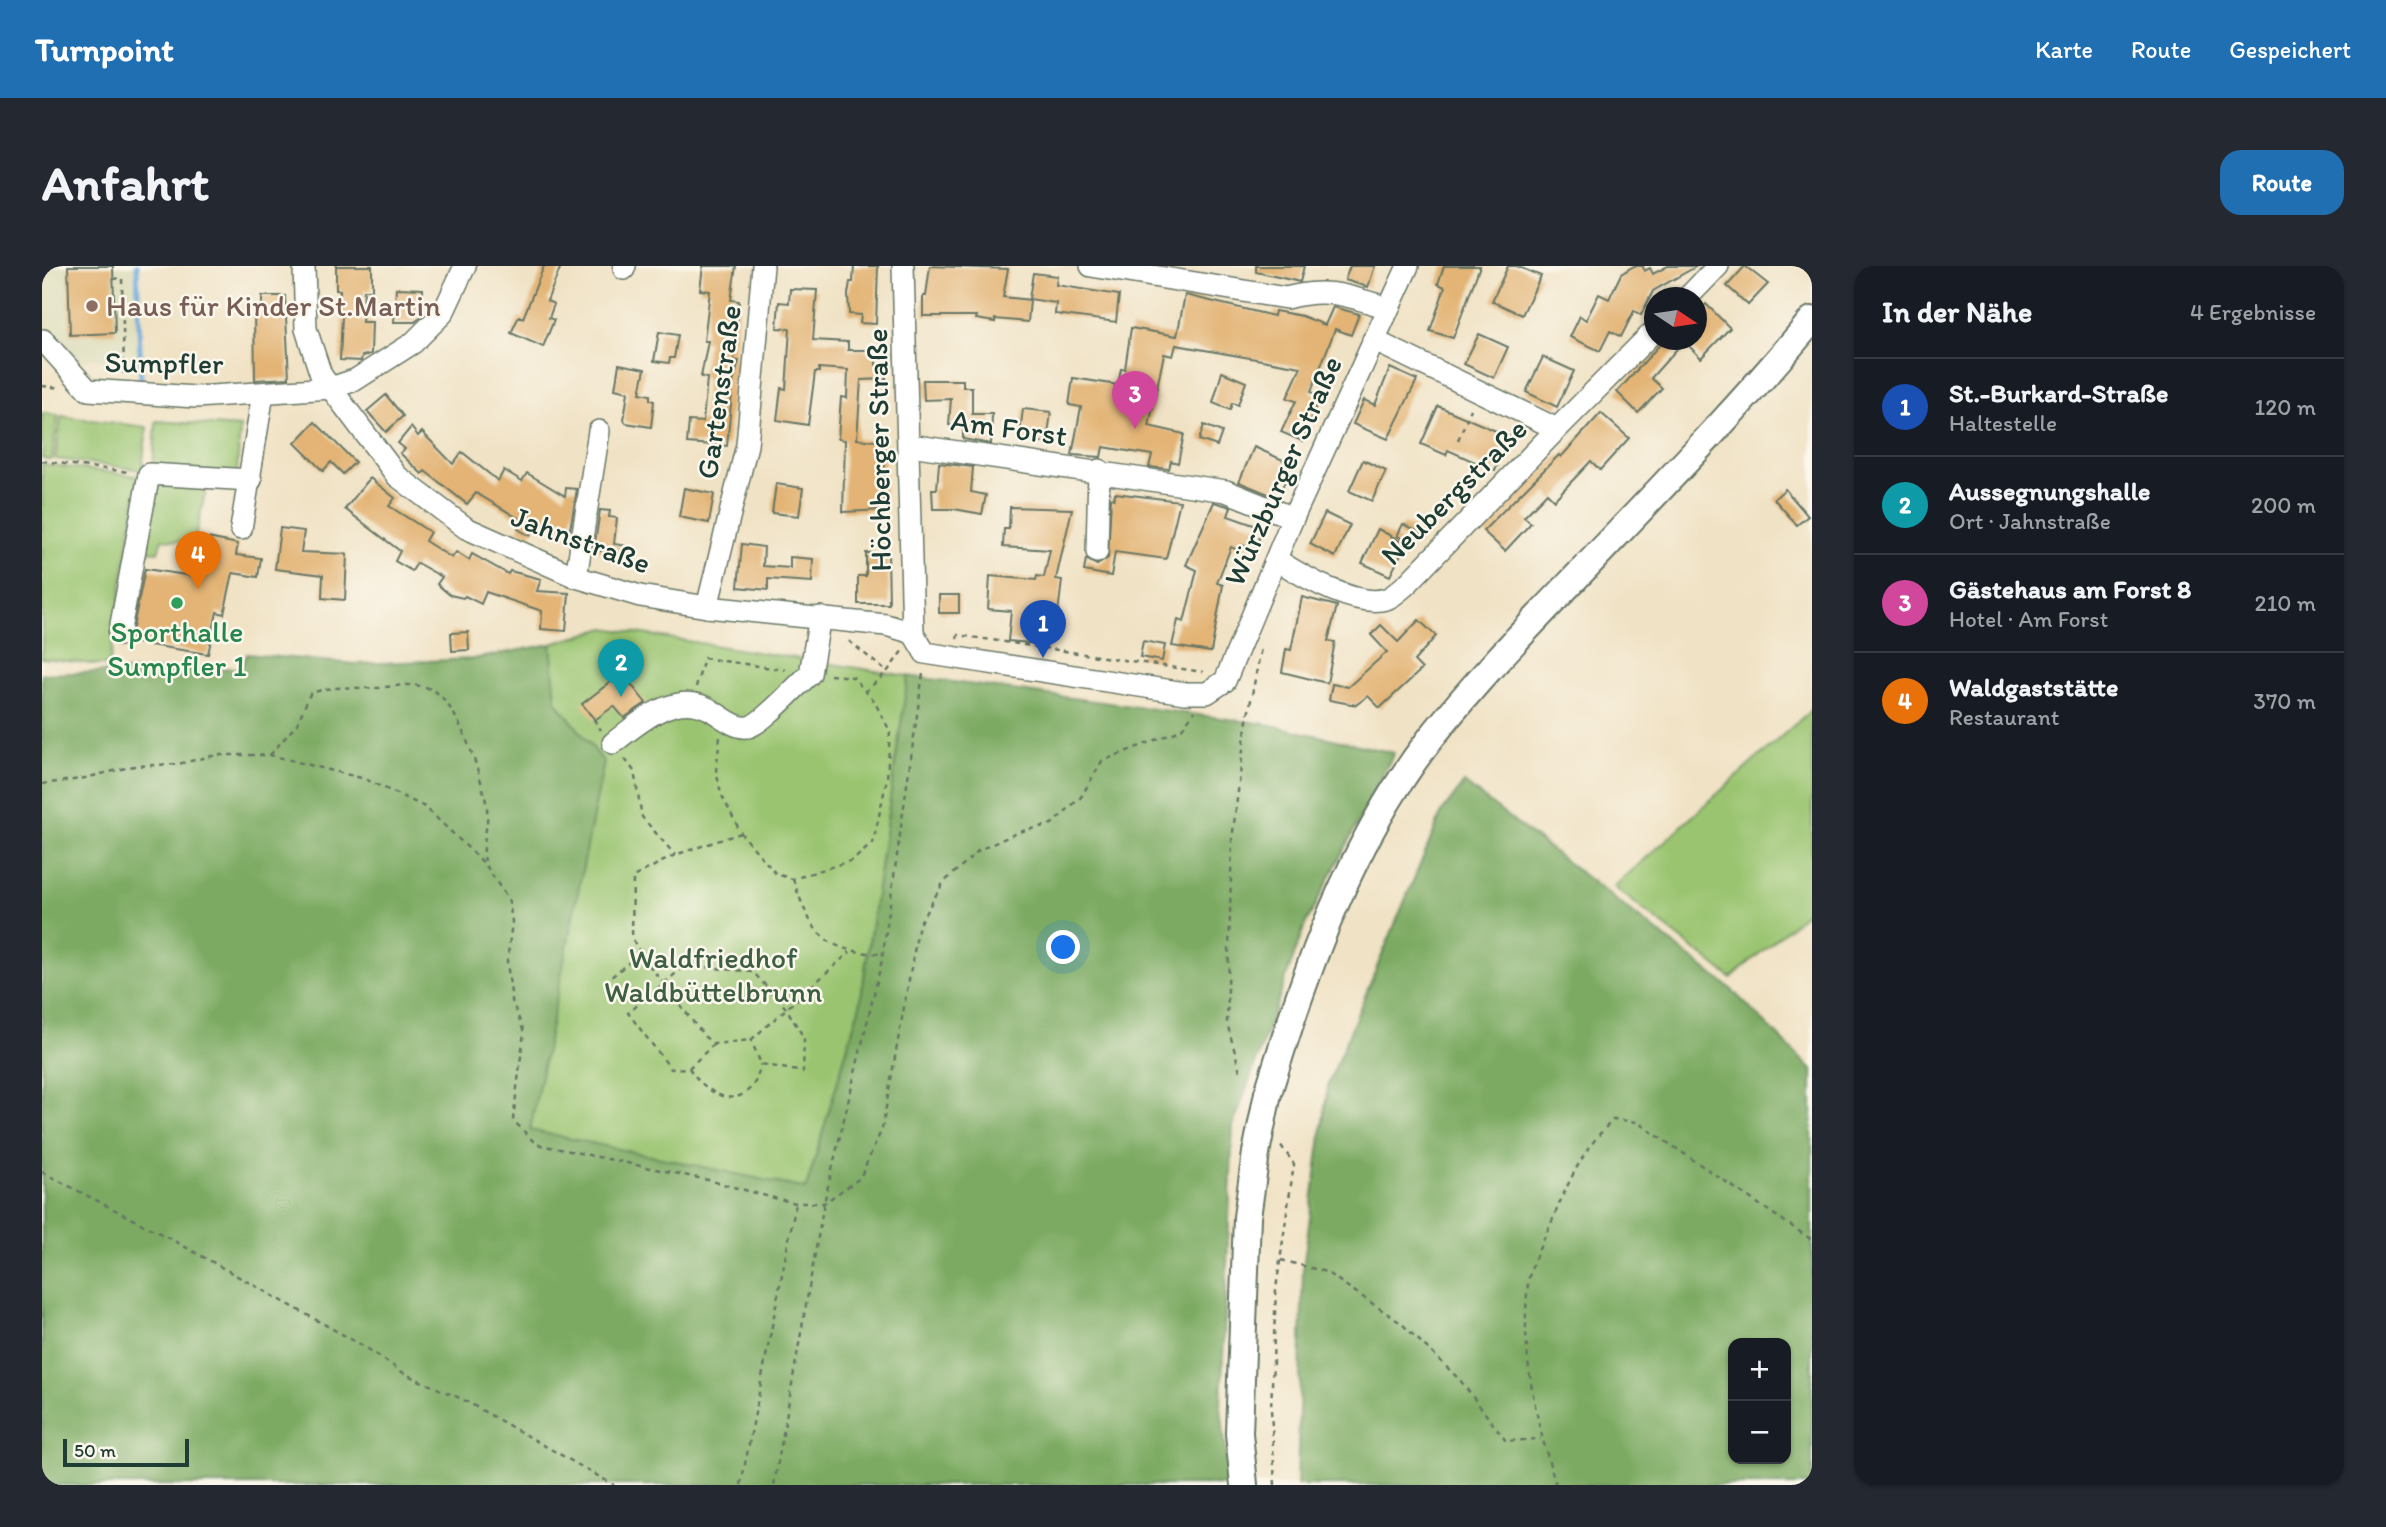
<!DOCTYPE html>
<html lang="de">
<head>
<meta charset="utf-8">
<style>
  :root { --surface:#171b24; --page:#242831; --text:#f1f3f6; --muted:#9ea1a6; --line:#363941; --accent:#1f6fb2 }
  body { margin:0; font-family:Itim,sans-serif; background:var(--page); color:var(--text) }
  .controls { position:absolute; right:21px; bottom:21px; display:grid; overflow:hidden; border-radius:14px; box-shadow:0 2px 5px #0004 }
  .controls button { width:63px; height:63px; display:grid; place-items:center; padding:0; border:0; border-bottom:2px solid var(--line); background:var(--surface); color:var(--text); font:35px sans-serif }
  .compass { position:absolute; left:1602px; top:21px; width:63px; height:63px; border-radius:50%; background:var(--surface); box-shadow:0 2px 5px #0004; rotate:103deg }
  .scale { position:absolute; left:21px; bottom:18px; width:126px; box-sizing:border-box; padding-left:7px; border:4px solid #1f3d34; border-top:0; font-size:19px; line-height:24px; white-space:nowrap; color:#1f3d34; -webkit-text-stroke:5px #fbf7ec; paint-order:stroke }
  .you { position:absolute; left:1022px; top:682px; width:24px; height:24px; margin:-18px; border:5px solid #fff; border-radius:50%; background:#1a73e8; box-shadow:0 0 0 10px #1a73e833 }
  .badge { display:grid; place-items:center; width:46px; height:46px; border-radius:50%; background:var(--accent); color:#fff; font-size:23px; font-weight:700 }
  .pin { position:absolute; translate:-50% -58px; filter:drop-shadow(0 2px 4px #0008) }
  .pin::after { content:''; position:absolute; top:37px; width:24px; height:21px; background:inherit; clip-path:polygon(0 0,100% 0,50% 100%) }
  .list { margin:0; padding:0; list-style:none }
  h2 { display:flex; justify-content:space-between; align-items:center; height:91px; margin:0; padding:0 28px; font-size:30px }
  h2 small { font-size:23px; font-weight:400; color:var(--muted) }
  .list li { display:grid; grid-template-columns:46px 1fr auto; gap:21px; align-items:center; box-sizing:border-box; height:98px; padding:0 28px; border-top:2px solid var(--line) }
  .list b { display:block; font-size:26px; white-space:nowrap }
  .list p { margin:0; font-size:23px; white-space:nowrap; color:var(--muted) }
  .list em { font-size:23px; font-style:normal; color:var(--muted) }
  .map { position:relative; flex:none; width:1770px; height:1219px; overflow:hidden; border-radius:21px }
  header { display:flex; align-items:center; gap:42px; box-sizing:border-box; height:98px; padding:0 35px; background:var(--accent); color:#fff }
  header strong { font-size:33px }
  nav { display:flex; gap:38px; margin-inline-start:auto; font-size:24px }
  .intro { display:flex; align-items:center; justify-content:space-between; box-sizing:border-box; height:168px; padding:0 42px }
  h1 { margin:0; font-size:49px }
  .button { padding:18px 32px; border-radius:21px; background:var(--accent); color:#fff; font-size:24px; font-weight:700 }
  main { display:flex; gap:42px; padding:0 42px }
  aside { flex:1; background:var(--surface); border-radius:21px; box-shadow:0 2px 5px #0004 }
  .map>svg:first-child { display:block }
  .built { fill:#deddbb }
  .green { fill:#9ac470; stroke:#5c8052; stroke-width:2 }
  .forest { fill:#7baa62; stroke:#4d744b; stroke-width:2; fill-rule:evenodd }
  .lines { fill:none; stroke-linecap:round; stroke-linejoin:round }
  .stream { stroke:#68a9dc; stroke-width:5 }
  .building { fill:#e3b475 }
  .minor-casing { stroke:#687766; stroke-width:24 }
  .major-casing { stroke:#687766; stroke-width:30 }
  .path { stroke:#687766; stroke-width:2.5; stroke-dasharray:5 5; stroke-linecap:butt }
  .minor { stroke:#fff; stroke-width:21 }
  .major { stroke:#fff; stroke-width:26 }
  .major-bridge-casing { stroke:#687766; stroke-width:30; stroke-linecap:butt }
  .major-bridge { stroke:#fff; stroke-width:26 }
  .education-dot { fill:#8d6e63; stroke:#fbf7ec; stroke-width:2.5 }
  .leisure-dot { fill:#2e9e5b; stroke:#fbf7ec; stroke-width:2.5 }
  .labels { text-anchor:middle; stroke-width:5; stroke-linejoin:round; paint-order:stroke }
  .education-label { font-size:30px; fill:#785e54; stroke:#fbf7ec; text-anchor:start }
  .street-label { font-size:30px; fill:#1f3d34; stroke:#fbf7ec }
  .leisure-label { font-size:30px; fill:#27864d; stroke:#fbf7ec }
  .park-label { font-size:30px; fill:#3e5f43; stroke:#fbf7ec }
</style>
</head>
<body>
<header>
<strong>Turnpoint</strong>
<nav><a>Karte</a><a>Route</a><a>Gespeichert</a></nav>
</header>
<div class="intro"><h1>Anfahrt</h1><a class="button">Route</a></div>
<main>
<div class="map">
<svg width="1770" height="1219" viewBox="0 0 1770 1219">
  <rect width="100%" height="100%" fill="#fbf7ec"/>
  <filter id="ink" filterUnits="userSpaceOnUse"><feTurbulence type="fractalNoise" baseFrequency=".0143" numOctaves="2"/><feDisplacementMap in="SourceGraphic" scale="14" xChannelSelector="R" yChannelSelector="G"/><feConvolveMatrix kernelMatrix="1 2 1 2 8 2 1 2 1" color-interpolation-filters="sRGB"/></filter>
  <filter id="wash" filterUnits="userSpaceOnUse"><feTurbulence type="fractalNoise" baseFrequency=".00686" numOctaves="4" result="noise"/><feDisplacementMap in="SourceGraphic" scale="28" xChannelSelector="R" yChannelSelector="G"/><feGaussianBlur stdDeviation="1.57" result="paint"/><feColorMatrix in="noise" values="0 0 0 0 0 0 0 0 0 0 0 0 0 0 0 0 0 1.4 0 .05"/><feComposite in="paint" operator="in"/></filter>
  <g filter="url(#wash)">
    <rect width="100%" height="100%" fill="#f0e2c4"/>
    <polygon class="built" points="0,0 92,0 96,86 84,87 71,98 51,92 32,97 0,66"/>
    <g class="green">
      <polygon points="0,147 16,149 10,194 0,192"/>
      <polygon points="19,150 105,161 100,204 13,193"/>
      <polygon points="114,155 198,161 195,207 111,202"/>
      <polygon points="0,198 97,210 67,400 0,392"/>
      <polygon points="118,219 165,219 152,277 120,273 116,286 99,284 113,224"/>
      <polygon points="563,362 866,410 818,739 764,923 487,865 562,496 514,435 509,378"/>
      <polygon points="1770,443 1770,642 1689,712 1572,621"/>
    </g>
    <g class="forest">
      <polygon points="509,378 514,435 562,496 488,864 764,923 818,739 866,410 1224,458 1352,487 1263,659 1191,860 1179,1140 1187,1219 0,1219 0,408 199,402 205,388 314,398 431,393"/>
      <path d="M1422,517L1688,722L1770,804V1219H1255L1261,1002L1286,818L1400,546ZM1691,1077H1744V1193H1691Z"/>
    </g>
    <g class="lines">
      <polyline class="stream" points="95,0 99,115"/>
    </g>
    <g id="blocks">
      <g class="building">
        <polygon points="26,0 71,0 73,67 28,69"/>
        <polygon points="294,0 330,0 330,24 322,24 320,56 330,56 329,88 320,90 319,95 298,94 300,49 297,49 298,24 294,24"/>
        <polygon points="502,0 519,0 505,35 512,38 507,52 512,54 501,81 469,67 477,50 481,52"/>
        <polygon points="661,0 694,0 689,34 697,35 692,94 697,95 691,117 685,180 645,177 647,155 661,156 665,112 659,111 666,75 662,75 668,25 658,24"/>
        <polygon points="812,0 836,0 834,58 818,57 819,49 807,48 806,28 808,16 811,16"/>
        <polygon points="888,0 966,3 961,31 988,34 986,56 953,53 953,56 934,53 935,50 881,50 881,30 884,30"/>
        <polygon points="1214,0 1262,0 1258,16 1214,6"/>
        <polygon points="1308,0 1333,0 1326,21 1303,14"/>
        <polygon points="1402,0 1438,0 1411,72 1388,65 1403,21 1396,18"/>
        <polygon points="1466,0 1474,0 1499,10 1480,49 1450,35"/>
        <polygon points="1592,0 1601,0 1602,5 1608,2 1611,8 1626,0 1655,0 1611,25 1599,49 1592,45 1579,71 1568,65 1558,85 1528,71 1538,50 1544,54 1557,28 1567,33 1579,8"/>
        <polygon points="1703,0 1726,18 1706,39 1685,20"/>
        <polygon points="991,7 1015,10 1014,19 1077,29 1074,56 1013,48 1014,37 987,33"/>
        <polygon points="354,22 381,23 380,50 373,56 352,56"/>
        <polygon points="748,23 775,24 771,74 806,76 806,84 834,84 834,99 844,99 844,113 819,114 815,173 843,176 842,244 801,246 803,174 796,173 799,131 805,132 806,104 777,102 777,106 773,106 766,159 735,154 739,122 744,123 748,63 735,62 737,36 747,37"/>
        <polygon points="1143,29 1232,50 1233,45 1260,50 1283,59 1291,41 1317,48 1309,69 1293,63 1269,126 1278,131 1260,175 1239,166 1254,135 1245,132 1259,101 1134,79 1131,90 1122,88 1107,160 1142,168 1136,197 1129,195 1127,203 1107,201 1110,189 1061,181 1059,191 1030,189 1039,141 1027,139 1031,112 1076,119 1079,103 1083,103 1089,62 1135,70"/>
        <polygon points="220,30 243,30 247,112 213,114 212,44 220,44"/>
        <polygon points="1664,38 1688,62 1659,92 1642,75 1609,112 1620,122 1596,147 1575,126 1622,74 1655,74 1655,48"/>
        <polygon points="617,66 636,69 632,92 628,92 627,97 612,95"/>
        <polygon points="1437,68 1466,81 1452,112 1422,98"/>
        <polygon points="1501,91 1532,105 1515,141 1484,126"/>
        <polygon points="577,98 603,103 598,127 608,129 608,134 612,135 609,161 584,157 582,154 586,126 573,123"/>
        <polygon points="1348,102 1375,114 1346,173 1311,158 1322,134 1333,139"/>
        <polygon points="1180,106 1204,116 1196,139 1190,137 1188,144 1171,137"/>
        <polygon points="881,114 921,114 921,121 930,121 930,148 950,148 949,178 921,173 921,160 907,159 909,133 882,134"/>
        <polygon points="344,129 361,150 344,166 325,145"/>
        <polygon points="1396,140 1468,171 1453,205 1406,184 1404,189 1379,178"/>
        <polygon points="981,143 1009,146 1005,177 977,174"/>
        <polygon points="1559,147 1587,172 1558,204 1549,195 1512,234 1505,227 1482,251 1489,257 1463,285 1441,265 1517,189 1519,191"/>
        <polygon points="273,156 313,196 301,208 289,196 281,205 253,177"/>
        <polygon points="1162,159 1180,166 1175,180 1157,174"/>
        <polygon points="369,161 376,170 380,166 411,198 420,186 456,215 462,204 480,215 485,207 523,230 524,222 535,223 528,263 494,258 488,270 476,263 481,255 434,227 425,238 383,205 380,208 358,187 363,183 356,177"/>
        <polygon points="1212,181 1250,198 1236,232 1197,216"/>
        <polygon points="1321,194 1344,205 1330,235 1307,225"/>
        <polygon points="897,197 931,201 929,226 944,229 940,248 912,243 891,243 890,223 895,223"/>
        <polygon points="328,212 353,232 347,240 388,266 383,275 410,292 414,286 427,294 430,288 466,308 468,305 499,313 495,325 527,327 524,365 499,363 500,345 444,326 439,338 423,330 421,332 408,329 395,318 400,311 375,297 370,305 353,295 358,285 303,243"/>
        <polygon points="734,218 761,222 757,250 730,247"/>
        <polygon points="642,222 672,228 667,257 637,251"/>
        <polygon points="1743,223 1766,250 1755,259 1732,233"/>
        <polygon points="1073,227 1138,235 1124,293 1073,286 1069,310 1042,305 1044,293 1055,299 1066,292 1069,232 1072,233"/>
        <polygon points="1172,236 1189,241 1186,250 1220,262 1214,284 1199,279 1196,284 1189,281 1175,317 1181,319 1169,386 1130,380 1136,354 1142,356 1155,304 1144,299"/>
        <polygon points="968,241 1030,243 1014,313 1020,314 1015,356 992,353 988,377 966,375 969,345 946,343 948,310 994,314 995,310 1002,311 1008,284 961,281 962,263 967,263"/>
        <polygon points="558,244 568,245 567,251 575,252 572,278 592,281 590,297 567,293 568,286 552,284"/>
        <polygon points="1283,247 1308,259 1293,291 1268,278"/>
        <polygon points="1361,258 1380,267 1374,279 1355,270"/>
        <polygon points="238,262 262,265 259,286 305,288 303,334 280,332 281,309 233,303"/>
        <polygon points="1336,263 1364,278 1348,310 1320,297"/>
        <polygon points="166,272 196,278 194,289 219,292 216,311 191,307 182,348 175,346 166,388 88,376 103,303 158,311"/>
        <polygon points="700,278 722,281 721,300 748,302 748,291 771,293 770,316 726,313 726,324 696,321"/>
        <polygon points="824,287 846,287 847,338 816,338 816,310 824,310"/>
        <rect x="897" y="329" width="20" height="18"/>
        <polygon points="1260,331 1295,340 1286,375 1293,376 1285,417 1240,406 1244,383 1249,384"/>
        <polygon points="1377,354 1394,370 1372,395 1380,403 1338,442 1326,430 1314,439 1287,434 1290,418 1306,421 1345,386 1329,369 1339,359 1356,376"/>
        <polygon points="426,366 427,384 410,385 409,367"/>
        <polygon points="1101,375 1123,379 1120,395 1098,391"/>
        <polygon points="580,407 604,437 582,452 572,440 553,454 540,438"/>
      </g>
    </g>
  </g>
  <g filter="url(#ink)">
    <use href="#blocks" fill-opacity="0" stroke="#687766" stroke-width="2"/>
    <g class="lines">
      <g class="minor-casing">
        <g id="minor">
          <polyline points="262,0 264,63 279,109 355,210 424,262 534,311 598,330 665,341 844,359 871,367"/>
          <polyline points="861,0 871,367"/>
          <path d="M1049,0L1244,32C1287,21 1306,30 1346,42"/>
          <polyline points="582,3 583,0"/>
          <polyline points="1645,32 1676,0"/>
          <polyline points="1,74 46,124 154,131 289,122 313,114 371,77 401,47 423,0"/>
          <polyline points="1515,163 1612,65"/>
          <polyline points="868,179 1184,225 1251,252"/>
          <polyline points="199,263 221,127"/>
          <polyline points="1055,286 1057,204"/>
          <path d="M1235,294C1260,310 1314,342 1344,333C1351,331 1360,322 1366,317L1515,163L1331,74"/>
          <polyline points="534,311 557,165"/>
          <polyline points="665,341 705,179 721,0"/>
          <polyline points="871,367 883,387 1143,427 1165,427 1183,415 1251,252 1366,0"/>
          <polyline points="77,369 107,208 209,214"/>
          <path d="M571,477C598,456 636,421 672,446C681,452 695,463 706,461C719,459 755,419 768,408L778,351"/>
        </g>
      </g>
      <g class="major-casing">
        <g id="major">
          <path d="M1226,827C1263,705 1309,575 1388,473C1435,413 1489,358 1541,304C1619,222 1698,141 1770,54"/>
          <polyline points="1202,1219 1197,1167 1205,951 1214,887"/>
        </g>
      </g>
      <g class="path">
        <polyline points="71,13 80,12 82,109"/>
        <polyline points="0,120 19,122"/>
        <polyline points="1416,174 1429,143"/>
        <polyline points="0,195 87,206"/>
        <polyline points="915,373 916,369 1161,406"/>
        <polyline points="807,375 845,406"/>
        <polyline points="654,421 662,392 743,404"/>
        <polyline points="823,426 845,406 861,384"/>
        <polyline points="546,445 559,464"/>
        <polyline points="678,471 674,504 679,528 699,567 734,608 751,613 811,594 831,577 845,513 848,465 832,435 811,411 788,409"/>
        <path d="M228,489L255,458L268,428C290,418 312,423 336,422C353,420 373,416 389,423C416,435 441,514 445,542C447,560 439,577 443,595"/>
        <polyline points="583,493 592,505 600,551 633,589"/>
        <polyline points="0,518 39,513 92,500 136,498 174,489 228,489 323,513 383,541 443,598 467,635 470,656 465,696 470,735 482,766 471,854 494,878 666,914 728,931 754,937 782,937 818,912 840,863 877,658 901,617 937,584 977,566 1010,558 1039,531 1060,495 1139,464 1153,445"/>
        <polyline points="699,567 633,589 591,611 590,672 600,690 663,771 672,778 709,774 808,686"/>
        <path d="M751,613C770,668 780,685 840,688"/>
        <polyline points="562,717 597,688"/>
        <polyline points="672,778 647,802 629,803 586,747 644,699 711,706 744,742 762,772 761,806 719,798 709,774"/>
        <path d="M647,802C660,822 690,847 711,819C715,814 717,804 719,798"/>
        <polyline points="1198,805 1185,757 1190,574 1204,460 1219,382"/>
        <polyline points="0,906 127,972 323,1081 363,1108 420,1133 572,1219"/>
        <polyline points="1239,994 1284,1006 1359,1057 1418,1114 1464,1175 1499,1173"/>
        <polyline points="699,1219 754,937"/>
        <polyline points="732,1219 782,937 840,694 881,407"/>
        <polyline points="1233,1219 1229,1143 1234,1023 1252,898 1238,878"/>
        <path d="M1514,1219C1494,1155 1478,1086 1486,1018C1488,996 1505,969 1513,948C1528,912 1543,880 1572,853L1595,856L1770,974"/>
      </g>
      <use href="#minor" class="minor"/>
      <use href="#major" class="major"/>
      <g class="major-bridge-casing">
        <polyline id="major-bridge" points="1214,887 1226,827"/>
      </g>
      <use href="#major-bridge" class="major-bridge"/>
    </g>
  </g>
  <circle class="education-dot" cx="50" cy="40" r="7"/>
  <circle class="leisure-dot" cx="135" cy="337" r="7"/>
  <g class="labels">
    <g class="education-label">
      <text x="64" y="50">Haus für Kinder St.Martin</text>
    </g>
    <g class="street-label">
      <text transform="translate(122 97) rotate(1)" y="10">Sumpfler</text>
      <text transform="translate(677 126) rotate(-82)" y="10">Gartenstraße</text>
      <text transform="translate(967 162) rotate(8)" y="10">Am Forst</text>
      <text transform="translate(837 184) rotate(-91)" y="10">Höchberger Straße</text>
      <text transform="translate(1241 205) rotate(-66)" y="10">Würzburger Straße</text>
      <text transform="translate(1412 226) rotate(-45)" y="10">Neubergstraße</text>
      <text transform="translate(539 274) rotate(20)" y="10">Jahnstraße</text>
    </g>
    <g class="leisure-label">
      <text x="135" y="376">Sporthalle<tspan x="135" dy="34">Sumpfler 1</tspan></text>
    </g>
    <g class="park-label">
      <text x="671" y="702">Waldfriedhof<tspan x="671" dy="34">Waldbüttelbrunn</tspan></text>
    </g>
  </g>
</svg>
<div class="controls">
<button>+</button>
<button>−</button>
</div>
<svg class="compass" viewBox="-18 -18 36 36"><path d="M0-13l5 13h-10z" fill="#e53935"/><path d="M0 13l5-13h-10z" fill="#9ea1a6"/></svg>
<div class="scale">50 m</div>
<div class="you"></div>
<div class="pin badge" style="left:1001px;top:392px;background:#1a4fb4">1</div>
<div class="pin badge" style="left:579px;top:431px;background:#0f9aa8">2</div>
<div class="pin badge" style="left:1093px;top:163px;background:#d1479c">3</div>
<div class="pin badge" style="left:156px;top:323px;background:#e8710a">4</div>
</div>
<aside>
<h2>In der Nähe<small>4 Ergebnisse</small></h2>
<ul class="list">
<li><span class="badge" style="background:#1a4fb4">1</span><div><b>St.-Burkard-Straße</b><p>Haltestelle</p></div><em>120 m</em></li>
<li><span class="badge" style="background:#0f9aa8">2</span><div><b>Aussegnungshalle</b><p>Ort · Jahnstraße</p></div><em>200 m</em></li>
<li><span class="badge" style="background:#d1479c">3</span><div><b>Gästehaus am Forst 8</b><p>Hotel · Am Forst</p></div><em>210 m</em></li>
<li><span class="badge" style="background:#e8710a">4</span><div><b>Waldgaststätte</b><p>Restaurant</p></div><em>370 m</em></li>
</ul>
</aside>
</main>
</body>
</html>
